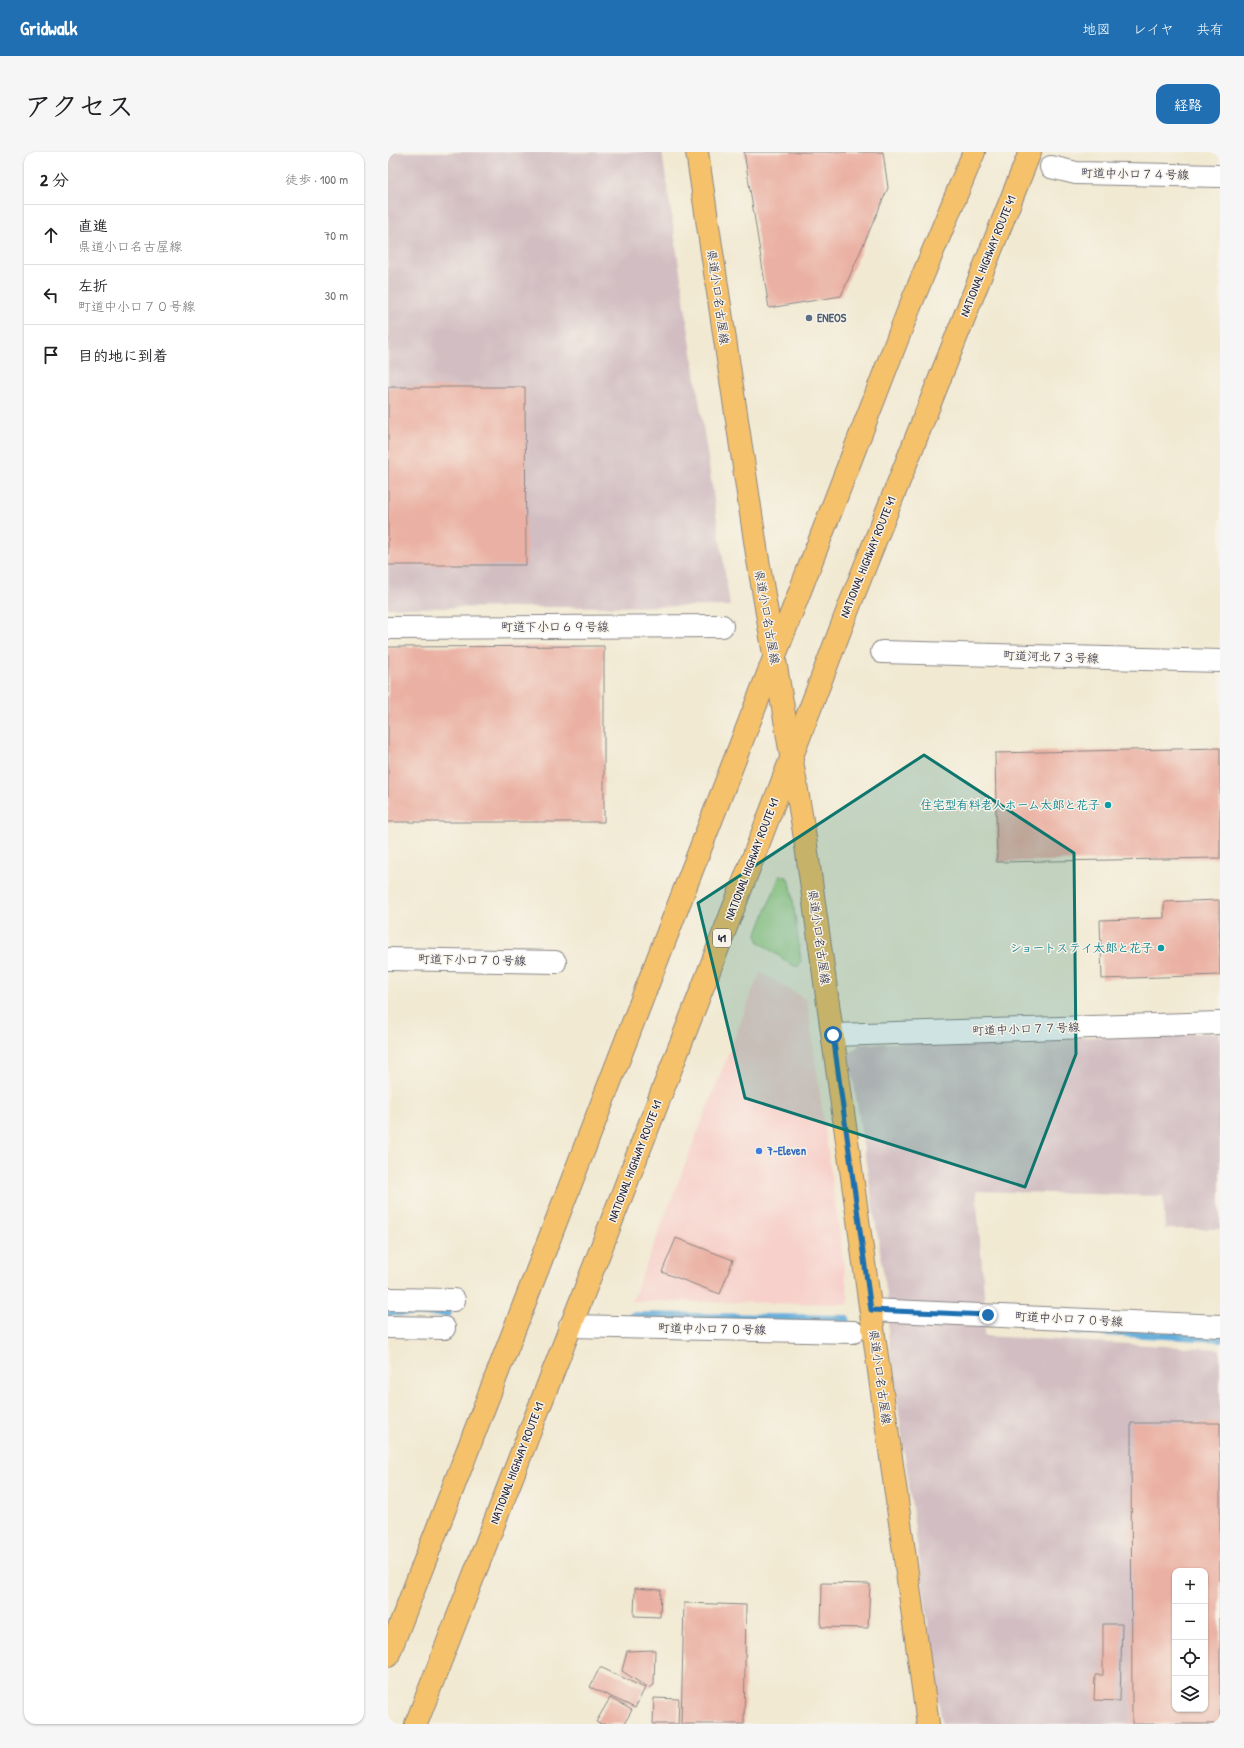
<!DOCTYPE html>
<html lang="ja">
<head>
<meta charset="utf-8">
<style>
  :root { --surface:#fff; --page:#f6f6f6; --text:#202124; --muted:#757577; --line:#e0e0e0; --accent:#1f6fb2 }
  body { margin:0; font-family:"Patrick Hand","Klee One",sans-serif; background:var(--page); color:var(--text) }
  .controls { position:absolute; right:12px; bottom:12px; display:grid; overflow:hidden; border-radius:8px; box-shadow:0 1px 3px #0004 }
  .controls button { width:36px; height:36px; display:grid; place-items:center; padding:0; border:0; border-bottom:1px solid var(--line); background:var(--surface); color:var(--text); font:20px sans-serif }
  .stop { position:absolute; width:12px; height:12px; margin:-9px; border:3px solid #1f6fb2; border-radius:50%; background:#fff }
  .stop.end { background:#1f6fb2; border-color:#fff; box-shadow:0 1px 4px #0008 }
  .list { margin:0; padding:0; list-style:none }
  h2 { display:flex; justify-content:space-between; align-items:center; height:52px; margin:0; padding:0 16px; font-size:17px }
  h2 small { font-size:13px; font-weight:400; color:var(--muted) }
  .list li { display:grid; grid-template-columns:26px 1fr auto; gap:12px; align-items:center; box-sizing:border-box; height:60px; padding:0 16px; border-top:1px solid var(--line) }
  .list b { display:block; font-size:15px; white-space:nowrap }
  .list p { margin:0; font-size:13px; white-space:nowrap; color:var(--muted) }
  .list em { font-size:13px; font-style:normal; color:var(--muted) }
  .icon { flex:none; width:22px; height:22px; fill:none; stroke:currentColor; stroke-width:2; stroke-linecap:round; stroke-linejoin:round }
  .map { position:relative; flex:none; width:832px; height:1572px; overflow:hidden; border-radius:12px }
  header { display:flex; align-items:center; gap:24px; box-sizing:border-box; height:56px; padding:0 20px; background:var(--accent); color:#fff }
  header strong { font-size:19px }
  nav { display:flex; gap:22px; margin-inline-start:auto; font-size:14px }
  .intro { display:flex; align-items:center; justify-content:space-between; box-sizing:border-box; height:96px; padding:0 24px }
  h1 { margin:0; font-size:28px }
  .button { padding:10px 18px; border-radius:12px; background:var(--accent); color:#fff; font-size:14px; font-weight:700 }
  main { display:flex; gap:24px; padding:0 24px }
  aside { flex:1; background:var(--surface); border-radius:12px; box-shadow:0 1px 3px #0004 }
  .map>svg:first-child { display:block }
  .built { fill:#f7d0cb }
  .industrial { fill:#d2bec2; fill-rule:evenodd }
  .green { fill:#a2d17f; stroke:#627a5d }
  .lines { fill:none; stroke-linecap:round; stroke-linejoin:round }
  .stream { stroke:#61abd9; stroke-width:8 }
  .building { fill:#eab0a3; fill-rule:evenodd }
  .minor-casing { stroke:#8a8686; stroke-width:24 }
  .major-casing { stroke:#8a8686; stroke-width:24 }
  .highway-casing { stroke:#8a8686; stroke-width:24 }
  .minor { stroke:#fff; stroke-width:22 }
  .major { stroke:#f5c16b; stroke-width:22 }
  .highway { stroke:#f5c16b; stroke-width:22 }
  .route { stroke:#1f6fb2; stroke-width:5 }
  .marked { fill:#0f766e; fill-opacity:0.2; stroke:#0f766e; stroke-width:3; stroke-linejoin:round }
  .service-dot { fill:#5c6f8a; stroke:#f7f3e8; stroke-width:1.5 }
  .culture-dot { fill:#0f9aa8; stroke:#f7f3e8; stroke-width:1.5 }
  .shop-dot { fill:#3f7fe0; stroke:#f7f3e8; stroke-width:1.5 }
  .labels { text-anchor:middle; stroke-width:3; stroke-linejoin:round; paint-order:stroke }
  .shield { fill:#f7f3e8; stroke:#62616f; stroke-width:1 }
  .shield-label { font-size:11px; font-weight:bold; fill:#22223b }
  .street-label { font-size:12px; fill:#22223b; stroke:#f7f3e8 }
  .service-label { font-size:12px; font-weight:bold; fill:#4e5e75; stroke:#f7f3e8; text-anchor:start }
  .culture-label { font-size:12px; font-weight:bold; fill:#0d838f; stroke:#f7f3e8; text-anchor:end }
  .shop-label { font-size:12px; font-weight:bold; fill:#366cbe; stroke:#f7f3e8; text-anchor:start }
</style>
</head>
<body>
<header>
<strong>Gridwalk</strong>
<nav><a>地図</a><a>レイヤ</a><a>共有</a></nav>
</header>
<div class="intro"><h1>アクセス</h1><a class="button">経路</a></div>
<main>
<aside>
<h2>2 分<small>徒歩 · 100 m</small></h2>
<ul class="list">
<li><svg class="icon" aria-label="ahead" viewBox="0 0 24 24"><path d="M12 20V5M6 11l6-6 6 6"/></svg><div><b>直進</b><p>県道小口名古屋線</p></div><em>70 m</em></li>
<li><svg class="icon" aria-label="left" viewBox="0 0 24 24"><path d="M17 20v-9H6M10 6l-5 5 5 5"/></svg><div><b>左折</b><p>町道中小口７０号線</p></div><em>30 m</em></li>
<li><svg class="icon" aria-label="arrive" viewBox="0 0 24 24"><path d="M6 21V4h12l-3 4 3 4H6"/></svg><div><b>目的地に到着</b></div></li>
</ul>
</aside>
<div class="map">
<svg width="832" height="1572" viewBox="0 0 832 1572">
  <rect width="100%" height="100%" fill="#f7f3e8"/>
  <filter id="ink" filterUnits="userSpaceOnUse"><feTurbulence type="fractalNoise" baseFrequency=".025" numOctaves="2"/><feDisplacementMap in="SourceGraphic" scale="8" xChannelSelector="R" yChannelSelector="G"/><feConvolveMatrix kernelMatrix="1 2 1 2 8 2 1 2 1" color-interpolation-filters="sRGB"/></filter>
  <filter id="wash" filterUnits="userSpaceOnUse"><feTurbulence type="fractalNoise" baseFrequency=".012" numOctaves="4" result="noise"/><feDisplacementMap in="SourceGraphic" scale="16" xChannelSelector="R" yChannelSelector="G"/><feGaussianBlur stdDeviation="0.9" result="paint"/><feColorMatrix in="noise" values="0 0 0 0 0 0 0 0 0 0 0 0 0 0 0 0 0 1.4 0 .05"/><feComposite in="paint" operator="in"/></filter>
  <g filter="url(#wash)">
    <rect width="100%" height="100%" fill="#f1e9d2"/>
    <polygon class="built" points="372,820 419,848 461,1152 244,1149"/>
    <g class="industrial">
      <polygon points="0,0 274,0 342,454 0,456"/>
      <path d="M832,881V1077H777L775,1044L588,1039L597,1154L596,1184L832,1197V1572H554L500,1182V1150L461,902L472,892ZM787,1419H817V1557H787Z"/>
    </g>
    <polygon class="green" points="392,723 399,725 403,734 413,809 410,815 402,812 371,790 369,786 369,781"/>
    <g class="lines">
      <g class="stream">
        <polyline points="0,1160 60,1161"/>
        <polyline points="245,1164 458,1167"/>
        <polyline points="679,1178 832,1186"/>
      </g>
    </g>
    <g id="blocks">
      <g class="building">
        <polygon points="356,0 495,0 500,36 453,144 381,156"/>
        <polygon points="0,235 137,235 138,413 0,413"/>
        <polygon points="216,494 216,670 0,670 0,495"/>
        <polygon points="832,596 832,706 609,710 607,601"/>
        <polygon points="831,748 832,823 714,827 712,768 776,766 776,750"/>
        <polygon points="288,1086 345,1108 332,1142 274,1120"/>
        <path d="M743,1271H832V1572H744ZM787,1419H817V1557H787Z"/>
        <polygon points="434,1431 482,1432 480,1476 433,1475"/>
        <polygon points="247,1436 273,1438 272,1465 246,1464"/>
        <polygon points="296,1451 358,1453 356,1572 293,1572"/>
        <polygon points="715,1472 734,1472 732,1549 706,1548 707,1523 715,1523"/>
        <polygon points="267,1498 266,1533 260,1536 234,1519 239,1499"/>
        <polygon points="212,1515 257,1536 247,1556 202,1535"/>
        <polygon points="222,1546 244,1558 236,1572 212,1572 208,1570"/>
        <polygon points="266,1546 291,1547 290,1572 265,1572"/>
      </g>
    </g>
  </g>
  <g filter="url(#ink)">
    <use href="#blocks" fill-opacity="0" stroke="#8a8686" stroke-width="1"/>
    <g class="lines">
      <g class="minor-casing">
        <g id="minor">
          <polyline points="663,15 688,21 832,24"/>
          <polyline points="0,476 334,474"/>
          <polyline points="494,500 832,509"/>
          <polyline points="0,807 167,810"/>
          <polyline points="445,883 832,871"/>
          <polyline points="0,1147 66,1148"/>
          <polyline points="483,1158 832,1174"/>
          <polyline points="182,1174 465,1180"/>
          <polyline points="0,1175 56,1176"/>
        </g>
      </g>
      <g class="major-casing">
        <polyline id="major" points="309,0 369,402 417,686 540,1572"/>
      </g>
      <g class="highway-casing">
        <g id="highway">
          <polyline points="0,1504 521,157 586,0"/>
          <polyline points="28,1572 370,693 464,447 642,0"/>
        </g>
      </g>
      <use href="#minor" class="minor"/>
      <use href="#major" class="major"/>
      <use href="#highway" class="highway"/>
    </g>
  </g>
  <g class="lines" filter="url(#ink)">
    <polyline class="route" points="445,883 483,1158 600,1163"/>
  </g>
  <path class="marked" d="M536,603L686,701L688,902L637,1035L357,946L310,751Z"/>
  <circle class="service-dot" cx="421" cy="166" r="4"/>
  <g class="culture-dot">
    <circle cx="720" cy="653" r="4"/>
    <circle cx="773" cy="796" r="4"/>
  </g>
  <circle class="shop-dot" cx="371" cy="999" r="4"/>
  <g class="labels">
    <rect class="shield" x="325" y="777" width="18" height="18" rx="3"/>
    <g class="shield-label">
      <text x="334" y="790">41</text>
    </g>
    <g class="street-label">
      <text transform="translate(747 22) rotate(1)" y="4">町道中小口７４号線</text>
      <text transform="translate(600 104) rotate(-68)" y="4">NATIONAL HIGHWAY ROUTE 41</text>
      <text transform="translate(330 145) rotate(82)" y="4">県道小口名古屋線</text>
      <text transform="translate(480 405) rotate(-68)" y="4">NATIONAL HIGHWAY ROUTE 41</text>
      <text transform="translate(379 465) rotate(80)" y="4">県道小口名古屋線</text>
      <text x="167" y="479">町道下小口６９号線</text>
      <text transform="translate(663 505) rotate(2)" y="4">町道河北７３号線</text>
      <text transform="translate(364 707) rotate(-69)" y="4">NATIONAL HIGHWAY ROUTE 41</text>
      <text transform="translate(431 785) rotate(82)" y="4">県道小口名古屋線</text>
      <text transform="translate(84 808) rotate(1)" y="4">町道下小口７０号線</text>
      <text transform="translate(638 877) rotate(-2)" y="4">町道中小口７７号線</text>
      <text transform="translate(247 1009) rotate(-69)" y="4">NATIONAL HIGHWAY ROUTE 41</text>
      <text transform="translate(681 1167) rotate(3)" y="4">町道中小口７０号線</text>
      <text transform="translate(324 1177) rotate(1)" y="4">町道中小口７０号線</text>
      <text transform="translate(492 1225) rotate(82)" y="4">県道小口名古屋線</text>
      <text transform="translate(129 1311) rotate(-69)" y="4">NATIONAL HIGHWAY ROUTE 41</text>
    </g>
    <g class="service-label">
      <text x="429" y="170">ENEOS</text>
    </g>
    <g class="culture-label">
      <text x="712" y="657">住宅型有料老人ホーム太郎と花子</text>
      <text x="765" y="800">ショートステイ太郎と花子</text>
    </g>
    <g class="shop-label">
      <text x="379" y="1003">7-Eleven</text>
    </g>
  </g>
</svg>
<div class="controls">
<button>+</button>
<button>−</button>
<button><svg class="icon" aria-label="locate" viewBox="0 0 24 24"><circle cx="12" cy="12" r="6"/><path d="M12 2v4M12 18v4M2 12h4M18 12h4"/></svg></button>
<button><svg class="icon" aria-label="layers" viewBox="0 0 24 24"><path d="M12 4l9 5-9 5-9-5zM3 14l9 5 9-5"/></svg></button>
</div>
<div class="stop" style="left:445px;top:883px"></div>
<div class="stop end" style="left:600px;top:1163px"></div>
</div>
</main>
</body>
</html>
